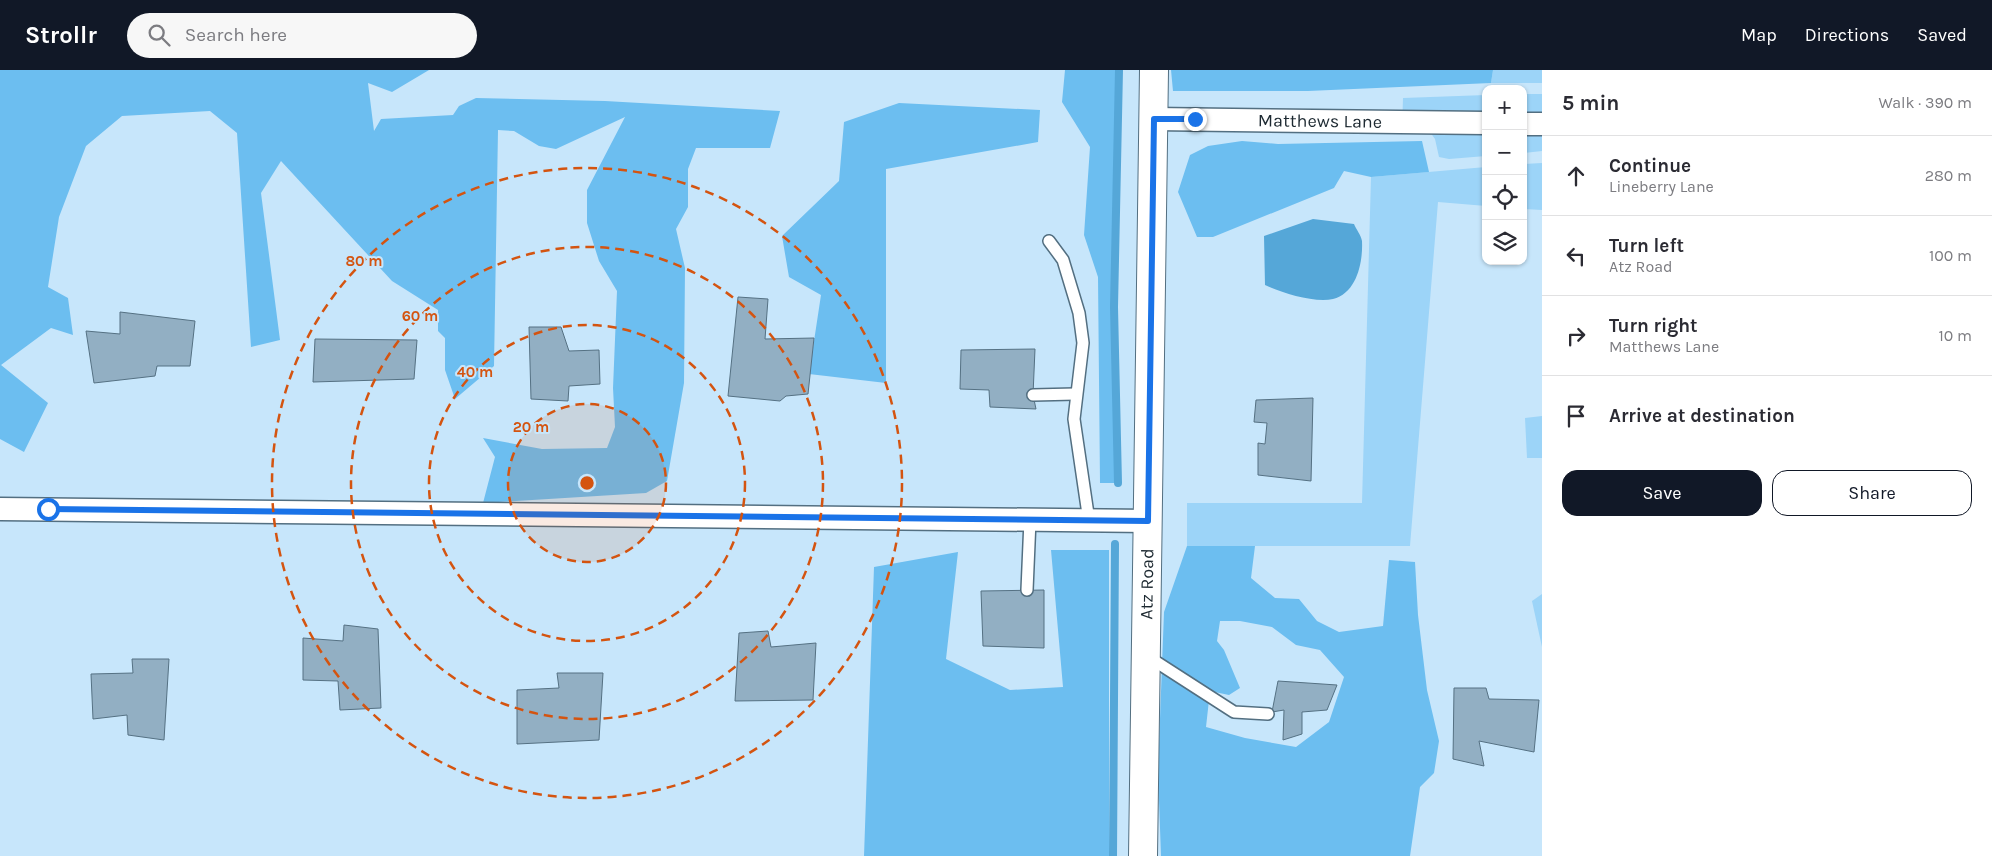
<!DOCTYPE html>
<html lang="en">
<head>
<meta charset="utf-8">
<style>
  :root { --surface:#fff; --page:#f7f7f7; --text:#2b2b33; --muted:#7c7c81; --line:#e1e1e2; --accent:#111827 }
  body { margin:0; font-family:Karla,sans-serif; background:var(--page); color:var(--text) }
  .controls { position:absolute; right:15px; top:15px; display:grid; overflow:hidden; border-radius:10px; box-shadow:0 1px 4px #0004 }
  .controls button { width:45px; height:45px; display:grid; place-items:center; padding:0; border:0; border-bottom:1px solid var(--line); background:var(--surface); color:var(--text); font:25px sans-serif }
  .stop { position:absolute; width:15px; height:15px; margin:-11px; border:4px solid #1a73e8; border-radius:50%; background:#fff }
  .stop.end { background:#1a73e8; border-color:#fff; box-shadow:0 1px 5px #0008 }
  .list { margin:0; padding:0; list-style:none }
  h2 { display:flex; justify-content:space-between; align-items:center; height:65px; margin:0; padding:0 20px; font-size:21px }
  h2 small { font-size:16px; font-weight:400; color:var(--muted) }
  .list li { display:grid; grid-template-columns:32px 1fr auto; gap:15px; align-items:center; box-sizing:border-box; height:80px; padding:0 20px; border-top:1px solid var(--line) }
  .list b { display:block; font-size:19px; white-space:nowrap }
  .list p { margin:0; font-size:16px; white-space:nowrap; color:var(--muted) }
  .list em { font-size:16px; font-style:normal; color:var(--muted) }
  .actions { display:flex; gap:10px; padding:15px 20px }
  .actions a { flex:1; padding:11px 0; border:1px solid var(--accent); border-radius:15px; text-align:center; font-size:18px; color:var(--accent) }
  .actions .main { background:var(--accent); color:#fff }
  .icon { flex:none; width:28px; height:28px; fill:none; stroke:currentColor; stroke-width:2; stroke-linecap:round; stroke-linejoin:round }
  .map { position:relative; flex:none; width:1542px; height:786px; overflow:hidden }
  header { display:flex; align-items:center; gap:30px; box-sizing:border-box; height:70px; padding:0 25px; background:var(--accent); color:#fff }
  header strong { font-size:24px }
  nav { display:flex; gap:28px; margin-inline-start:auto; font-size:18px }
  .search { width:350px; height:45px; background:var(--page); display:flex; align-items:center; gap:12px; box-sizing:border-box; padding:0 18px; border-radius:28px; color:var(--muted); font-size:19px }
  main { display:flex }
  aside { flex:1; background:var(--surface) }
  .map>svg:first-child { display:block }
  .green { fill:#9cd4f8 }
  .forest { fill:#6cbef0; fill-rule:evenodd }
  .water { fill:#55a7d8 }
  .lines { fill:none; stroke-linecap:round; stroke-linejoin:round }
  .stream { stroke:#55a7d8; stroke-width:8 }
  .building { fill:#92afc3; stroke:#557183 }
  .service-casing { stroke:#536f81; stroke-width:14 }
  .minor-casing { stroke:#536f81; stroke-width:25 }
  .tertiary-casing { stroke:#536f81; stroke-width:30 }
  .service { stroke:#fff; stroke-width:11 }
  .minor { stroke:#fff; stroke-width:22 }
  .tertiary { stroke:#fff; stroke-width:28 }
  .route { stroke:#1a73e8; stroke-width:6 }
  .ring { fill:none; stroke:#d45410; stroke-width:2.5; stroke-dasharray:9 6 }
  .labels { text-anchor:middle; stroke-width:4; stroke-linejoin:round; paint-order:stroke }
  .street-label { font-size:18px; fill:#1d2931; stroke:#c7e6fb }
  .centre { fill:#d45410; stroke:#c7e6fb; stroke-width:2.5 }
  .ring-label { font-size:15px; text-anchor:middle; font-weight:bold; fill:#d45410; stroke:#c7e6fb; stroke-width:4; stroke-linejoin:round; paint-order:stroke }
</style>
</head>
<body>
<header>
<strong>Strollr</strong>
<div class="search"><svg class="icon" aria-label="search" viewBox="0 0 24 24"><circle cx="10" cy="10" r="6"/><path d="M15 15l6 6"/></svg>Search here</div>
<nav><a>Map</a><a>Directions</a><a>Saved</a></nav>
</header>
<main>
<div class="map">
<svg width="1542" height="786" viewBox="0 0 1542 786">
  <rect width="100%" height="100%" fill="#c7e6fb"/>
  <g class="green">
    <polygon points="1493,0 1542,0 1542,13 1491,13"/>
    <polygon points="1523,24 1542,24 1542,81 1523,83"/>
    <polygon points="1486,25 1486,86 1449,89 1439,87 1435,69 1430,62 1402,59 1403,28"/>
    <polygon points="1542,93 1542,140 1523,139 1523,94"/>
    <polygon points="1486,97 1486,136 1438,132 1410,476 1187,476 1187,433 1362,433 1371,107"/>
    <polygon points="1542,346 1542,388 1527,388 1525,348"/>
    <polygon points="1542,524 1542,577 1532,531"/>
  </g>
  <g class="forest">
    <polygon points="0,0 429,0 392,22 368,13 374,61 381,49 453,45 459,36 476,28 605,31 780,41 770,78 696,78 688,99 688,137 676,159 685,198 684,313 667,411 646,423 483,433 495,387 483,368 542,379 607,378 615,357 613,318 617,221 599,191 587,153 587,120 625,47 556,79 539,76 514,61 498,60 494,296 455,329 445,300 445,268 438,261 438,240 392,211 281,91 261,123 280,270 251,277 237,63 210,41 122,46 86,76 59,147 48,217 68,228 73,265 51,258 1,295 48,333 24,382 0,369"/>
    <polygon points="1065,0 1119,0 1114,237 1118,413 1100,413 1098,207 1084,165 1090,77 1062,32"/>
    <polygon points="1171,0 1493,0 1491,13 1308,21 1173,21"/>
    <polygon points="899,33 1040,40 1038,72 886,99 886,313 809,304 821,225 789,207 782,166 839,111 844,52"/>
    <polygon points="1242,71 1278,74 1422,71 1429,102 1371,107 1344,101 1334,118 1213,167 1197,167 1178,122 1190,85 1208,76"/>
    <path d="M1187,476H1255L1251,508L1275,528L1299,529L1317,551L1339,562L1383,556L1389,490L1415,492L1418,545L1427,620L1439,671L1434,703L1420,717L1410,786H1161L1158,702L1164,542ZM1220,551H1240L1272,557L1296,575L1320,580L1344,607L1329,652L1296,677L1245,668L1206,657L1210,621L1229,625L1240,618L1224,580L1217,571Z"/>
    <polygon points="1051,480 1109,480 1109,786 864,786 874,497 958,482 946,589 1010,620 1063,617"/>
  </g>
  <path class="water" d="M1313,149L1354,154C1356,159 1361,165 1362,171C1363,192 1357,223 1333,229C1314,233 1282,223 1265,215L1264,166Z"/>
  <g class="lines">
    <g class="stream">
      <polyline points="1118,413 1114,237 1119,0"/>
      <polyline points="1113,786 1115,474"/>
    </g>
  </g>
  <g class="building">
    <polygon points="738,227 768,229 765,269 814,268 808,324 786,326 780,331 728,326"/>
    <polygon points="120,242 195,251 190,296 157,296 155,306 94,313 86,261 120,264"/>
    <polygon points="529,257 561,257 569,281 599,280 600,314 569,316 568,331 531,329"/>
    <polygon points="315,269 417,270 414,309 313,312"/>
    <polygon points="1035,279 1033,325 1036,339 990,337 989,320 960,319 961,280"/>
    <polygon points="1313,328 1311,411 1258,405 1258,373 1265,374 1267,353 1254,352 1256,330"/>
    <polygon points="1044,520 1044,578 983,576 981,521"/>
    <polygon points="344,555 378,559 381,638 340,640 338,611 303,610 303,568 343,571"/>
    <polygon points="768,561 771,577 816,573 813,630 735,631 739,563"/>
    <polygon points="132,589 169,589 164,670 128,665 127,645 93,649 91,604 133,603"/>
    <polygon points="557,603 603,603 599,670 517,674 517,620 559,618"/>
    <polygon points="1278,611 1337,615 1327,640 1302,642 1302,664 1283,670 1284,640 1272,642"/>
    <polygon points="1454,618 1486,618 1489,629 1539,630 1534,682 1479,671 1484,696 1453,689"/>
  </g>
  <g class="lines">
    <g class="service-casing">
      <g id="service">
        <polyline points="1049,171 1063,190 1079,243 1083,273 1074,349 1089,451"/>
        <polyline points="1033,325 1075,324"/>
        <polyline points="1027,520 1030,450"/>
        <polyline points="1147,586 1234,642 1268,644"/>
      </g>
    </g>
    <g class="minor-casing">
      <g id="minor">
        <path id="s1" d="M1154,49L1486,53"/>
        <polyline points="1523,54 1542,54"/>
        <polyline points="0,439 1148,451"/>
      </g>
    </g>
    <g class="tertiary-casing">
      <g id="tertiary">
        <path id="s2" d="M1143,786L1154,0"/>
      </g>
    </g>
    <use href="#service" class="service"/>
    <use href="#minor" class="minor"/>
    <use href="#tertiary" class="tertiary"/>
  </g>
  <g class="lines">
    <polyline class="route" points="48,439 1148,451 1154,49 1195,49"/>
  </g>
  <circle cx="587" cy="413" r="79" fill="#d45410" fill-opacity=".12"/>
  <g class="ring">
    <circle cx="587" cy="413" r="79"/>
    <circle cx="587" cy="413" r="158"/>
    <circle cx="587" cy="413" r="236"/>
    <circle cx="587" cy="413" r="315"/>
  </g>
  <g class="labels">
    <g class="street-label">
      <text dy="6" stroke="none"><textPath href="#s1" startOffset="166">Matthews Lane</textPath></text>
      <text dy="6" stroke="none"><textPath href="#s2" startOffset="272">Atz Road</textPath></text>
    </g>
  </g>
  <circle cx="587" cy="413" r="8" class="centre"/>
  <g class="ring-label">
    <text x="364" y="196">80 m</text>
    <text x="420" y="251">60 m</text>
    <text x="475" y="307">40 m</text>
    <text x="531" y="362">20 m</text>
  </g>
</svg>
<div class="controls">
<button>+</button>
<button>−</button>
<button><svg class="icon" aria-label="locate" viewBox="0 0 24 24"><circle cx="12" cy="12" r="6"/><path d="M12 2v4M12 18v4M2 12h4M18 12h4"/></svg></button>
<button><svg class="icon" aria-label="layers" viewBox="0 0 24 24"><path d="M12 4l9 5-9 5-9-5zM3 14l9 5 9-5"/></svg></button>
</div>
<div class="stop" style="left:48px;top:439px"></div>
<div class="stop end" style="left:1195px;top:49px"></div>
</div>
<aside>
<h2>5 min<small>Walk · 390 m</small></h2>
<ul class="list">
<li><svg class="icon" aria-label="ahead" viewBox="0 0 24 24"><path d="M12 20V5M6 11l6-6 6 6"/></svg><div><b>Continue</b><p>Lineberry Lane</p></div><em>280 m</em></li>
<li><svg class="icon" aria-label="left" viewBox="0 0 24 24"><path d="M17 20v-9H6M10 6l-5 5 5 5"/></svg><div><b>Turn left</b><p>Atz Road</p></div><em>100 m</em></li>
<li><svg class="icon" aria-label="right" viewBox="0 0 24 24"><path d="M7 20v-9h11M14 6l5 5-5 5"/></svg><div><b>Turn right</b><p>Matthews Lane</p></div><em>10 m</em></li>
<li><svg class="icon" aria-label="arrive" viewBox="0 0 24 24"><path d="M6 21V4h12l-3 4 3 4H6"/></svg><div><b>Arrive at destination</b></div></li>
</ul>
<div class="actions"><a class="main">Save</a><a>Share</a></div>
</aside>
</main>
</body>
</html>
